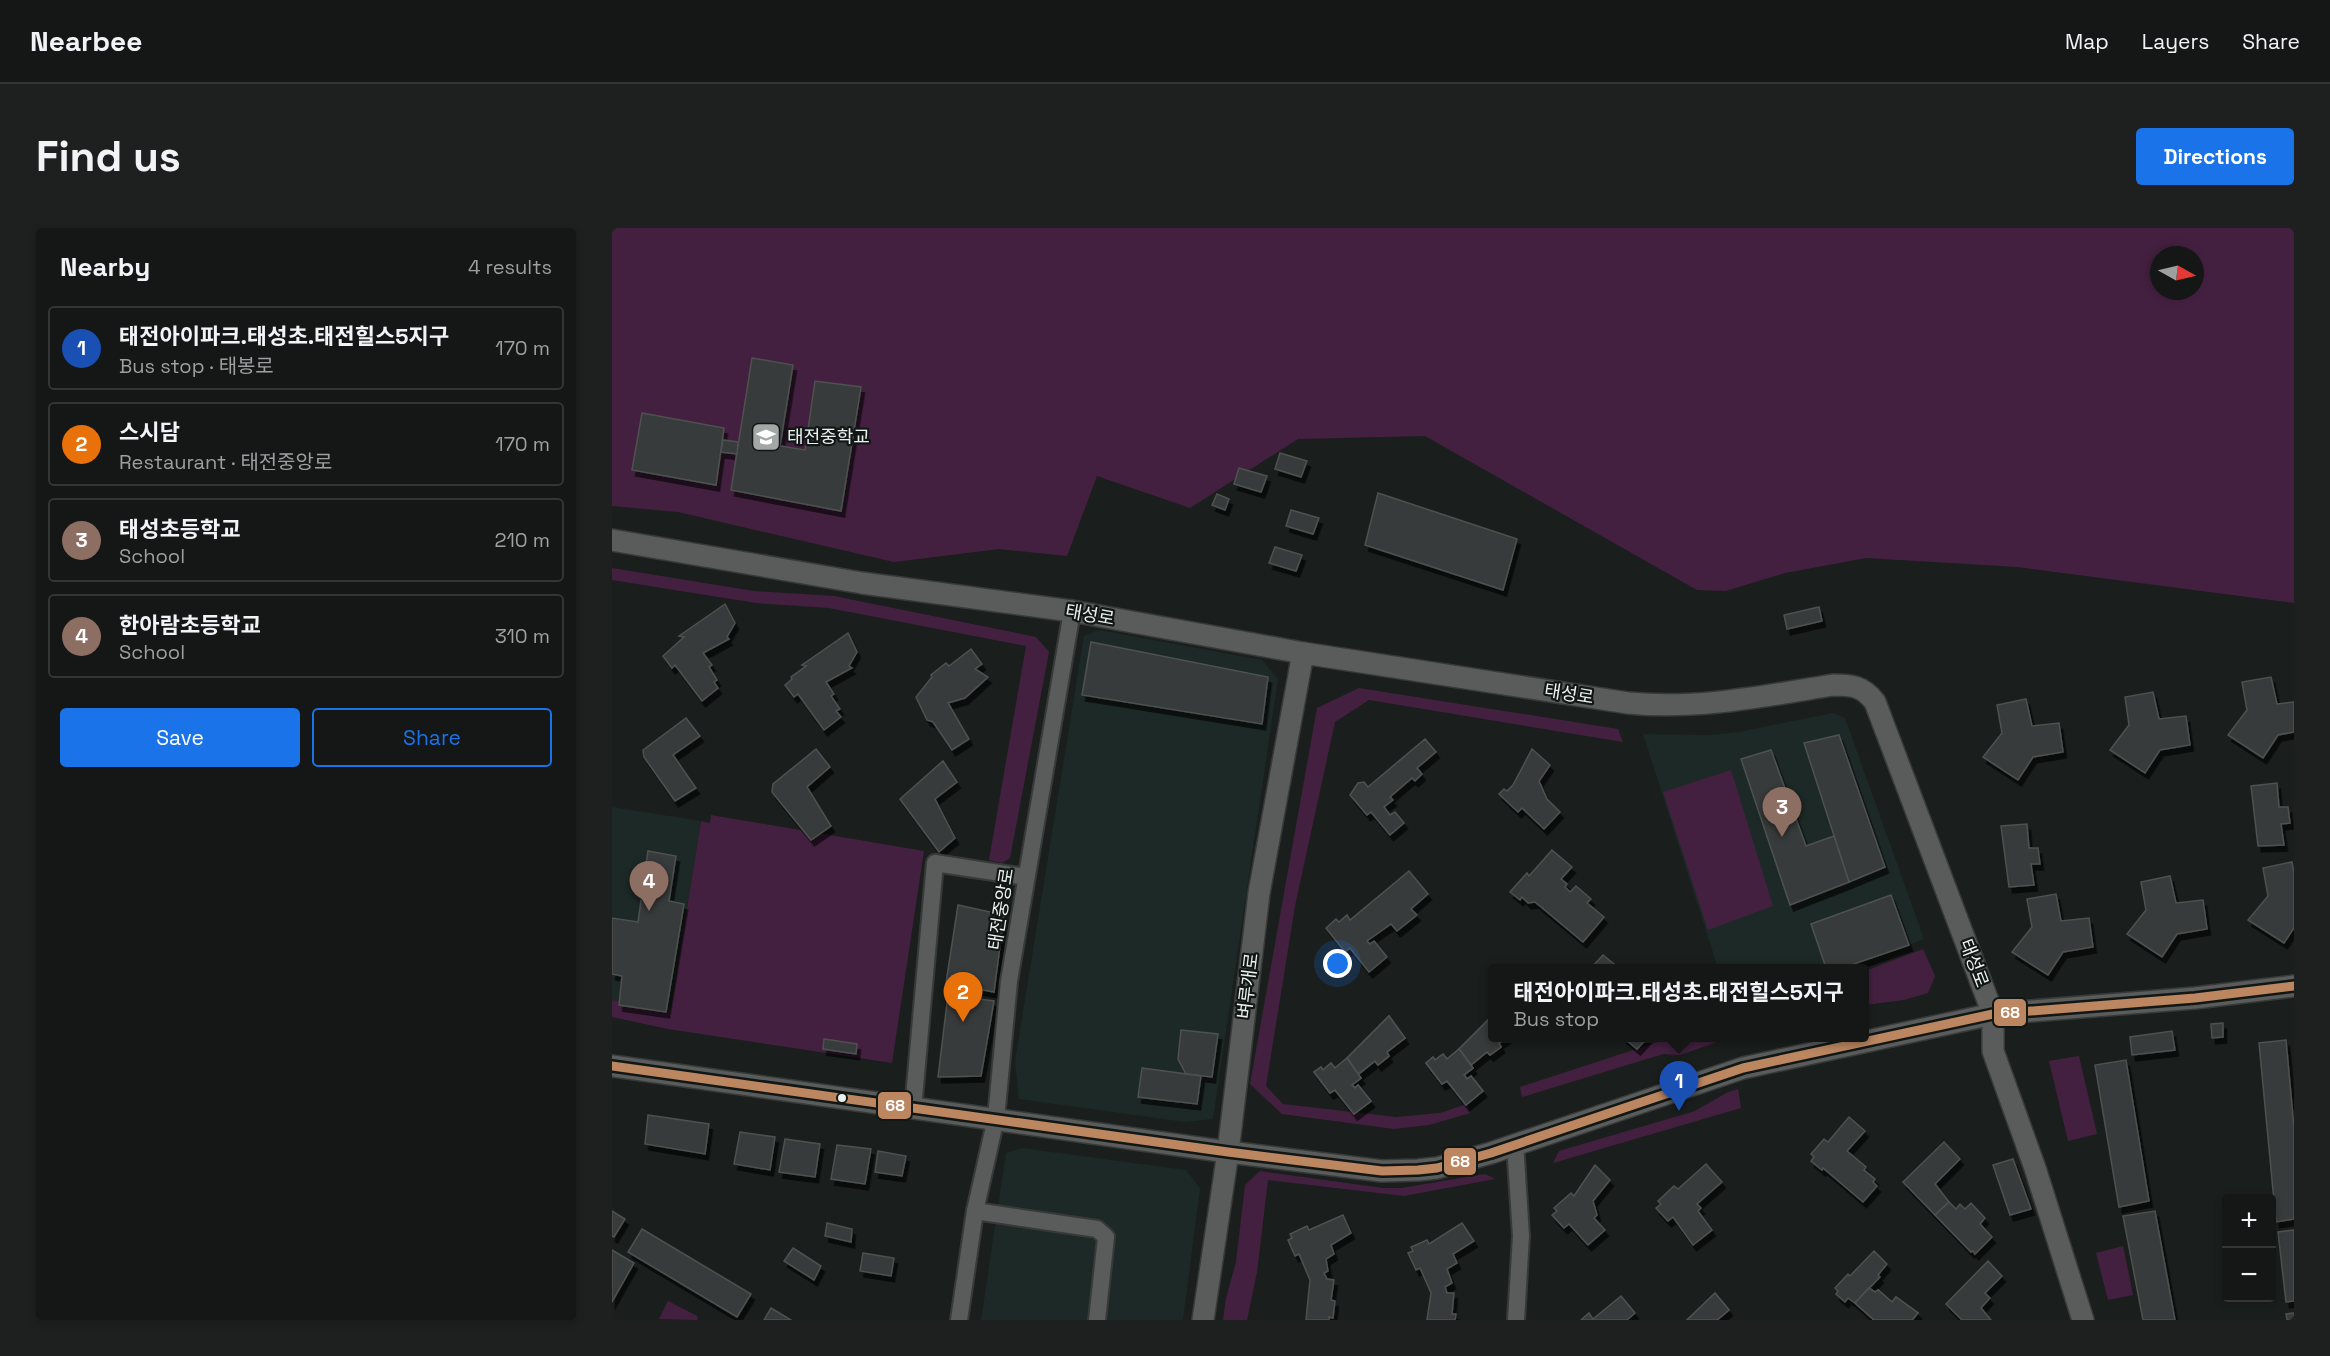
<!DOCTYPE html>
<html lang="en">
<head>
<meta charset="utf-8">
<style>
  :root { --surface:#141716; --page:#1d201f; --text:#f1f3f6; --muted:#9d9fa1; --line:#333635; --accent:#1a73e8 }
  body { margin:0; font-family:"Space Grotesk","Noto Sans KR",sans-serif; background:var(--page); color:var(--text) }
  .controls { position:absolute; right:18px; bottom:18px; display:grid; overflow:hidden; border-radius:6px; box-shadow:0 3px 9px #0003 }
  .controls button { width:54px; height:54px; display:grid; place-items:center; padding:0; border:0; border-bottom:2px solid var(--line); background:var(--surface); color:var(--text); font:30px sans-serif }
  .compass { position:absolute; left:1538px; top:18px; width:54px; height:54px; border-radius:50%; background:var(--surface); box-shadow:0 3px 9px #0003; rotate:98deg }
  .you { position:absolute; left:726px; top:736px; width:21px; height:21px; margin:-15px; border:4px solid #fff; border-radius:50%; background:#1a73e8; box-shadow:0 0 0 9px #1a73e833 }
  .badge { display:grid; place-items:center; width:39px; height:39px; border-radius:50%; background:var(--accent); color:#fff; font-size:20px; font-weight:700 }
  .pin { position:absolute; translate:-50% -50px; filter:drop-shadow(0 2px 3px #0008) }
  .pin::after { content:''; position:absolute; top:32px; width:21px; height:18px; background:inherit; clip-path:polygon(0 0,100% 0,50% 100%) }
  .popup { position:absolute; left:876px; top:736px; width:381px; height:78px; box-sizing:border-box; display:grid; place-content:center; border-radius:6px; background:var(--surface); filter:drop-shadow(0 2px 4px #0005); font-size:20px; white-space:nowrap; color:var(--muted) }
  .popup b { font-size:22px; color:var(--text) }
  .popup::after { content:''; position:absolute; left:50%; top:100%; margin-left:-12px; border:12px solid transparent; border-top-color:var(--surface) }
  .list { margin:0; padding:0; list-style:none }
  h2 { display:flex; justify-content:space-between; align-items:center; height:78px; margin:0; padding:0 24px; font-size:26px }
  h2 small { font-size:20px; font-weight:400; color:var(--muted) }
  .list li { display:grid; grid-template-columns:39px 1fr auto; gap:18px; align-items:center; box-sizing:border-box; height:84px; margin:0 12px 12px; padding:0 12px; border:2px solid var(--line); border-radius:6px }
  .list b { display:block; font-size:22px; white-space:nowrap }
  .list p { margin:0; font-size:20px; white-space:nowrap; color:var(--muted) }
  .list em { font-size:20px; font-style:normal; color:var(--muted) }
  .actions { display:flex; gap:12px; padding:18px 24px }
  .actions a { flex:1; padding:14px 0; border:2px solid var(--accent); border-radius:6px; text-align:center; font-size:21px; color:var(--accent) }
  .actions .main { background:var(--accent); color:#fff }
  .map { position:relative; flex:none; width:1682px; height:1092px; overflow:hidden; border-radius:6px }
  header { display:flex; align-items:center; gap:36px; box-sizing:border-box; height:84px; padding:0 30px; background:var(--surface); border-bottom:2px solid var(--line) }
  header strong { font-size:28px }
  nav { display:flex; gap:33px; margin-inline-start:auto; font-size:21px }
  .intro { display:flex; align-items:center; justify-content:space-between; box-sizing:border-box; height:144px; padding:0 36px }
  h1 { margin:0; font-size:42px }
  .button { padding:15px 27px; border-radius:6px; background:var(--accent); color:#fff; font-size:21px; font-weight:700 }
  main { display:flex; gap:36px; padding:0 36px }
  aside { flex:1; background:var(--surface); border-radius:6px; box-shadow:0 3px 9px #0003 }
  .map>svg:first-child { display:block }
  .built { fill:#1c2926 }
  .green { fill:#442040; fill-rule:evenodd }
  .building { fill:#383b3a; stroke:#4e5150; stroke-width:1.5; filter:url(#shadow) }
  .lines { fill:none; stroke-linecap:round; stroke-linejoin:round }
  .minor-casing { stroke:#383a39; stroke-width:20 }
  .tertiary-casing { stroke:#383a39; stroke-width:24 }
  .minor { stroke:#5a5c5c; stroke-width:16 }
  .tertiary { stroke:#5a5c5c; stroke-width:21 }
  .bus-1-casing { stroke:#101715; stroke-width:14 }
  .bus-1 { stroke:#bb8660; stroke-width:9 }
  .bus-dot { fill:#edf1f0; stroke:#101715; stroke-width:2 }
  .labels { text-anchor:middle; stroke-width:4.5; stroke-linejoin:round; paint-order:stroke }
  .poi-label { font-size:18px; fill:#edf1f0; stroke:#101715; text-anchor:start }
  .street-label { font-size:18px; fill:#edf1f0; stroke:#101715 }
  .line-badge { stroke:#101715; stroke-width:2 }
  .badge-label { font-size:16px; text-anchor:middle; font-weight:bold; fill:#fff }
</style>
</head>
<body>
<header>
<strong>Nearbee</strong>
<nav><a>Map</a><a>Layers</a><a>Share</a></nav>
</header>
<div class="intro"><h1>Find us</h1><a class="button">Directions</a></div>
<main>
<aside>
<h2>Nearby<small>4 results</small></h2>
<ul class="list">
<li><span class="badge" style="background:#1a4fb4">1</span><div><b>태전아이파크.태성초.태전힐스5지구</b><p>Bus stop · 태봉로</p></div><em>170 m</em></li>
<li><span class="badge" style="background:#e8710a">2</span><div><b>스시담</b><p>Restaurant · 태전중앙로</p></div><em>170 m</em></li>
<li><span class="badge" style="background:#8d6e63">3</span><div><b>태성초등학교</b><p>School</p></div><em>210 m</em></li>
<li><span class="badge" style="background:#8d6e63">4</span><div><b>한아람초등학교</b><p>School</p></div><em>310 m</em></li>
</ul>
<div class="actions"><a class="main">Save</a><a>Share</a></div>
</aside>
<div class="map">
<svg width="1682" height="1092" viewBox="0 0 1682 1092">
  <defs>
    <filter id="shadow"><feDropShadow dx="3.5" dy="6" stdDeviation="0" flood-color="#0009"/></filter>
  </defs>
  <rect width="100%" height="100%" fill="#1a1f1d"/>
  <g class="built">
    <polygon points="487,402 650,432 666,451 601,891 573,894 407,871 403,833 472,408"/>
    <polygon points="1221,485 1233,490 1312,711 1239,740 1106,740 1031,506 1099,507 1127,504"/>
    <polygon points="0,579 89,593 59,781 0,772"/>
    <polygon points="410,920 574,942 588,960 571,1092 369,1092 394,925"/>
  </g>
  <g class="green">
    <path d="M0,0H1682V375L1405,339L1254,330L1173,345L1114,363L1085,362L813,208L686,211L578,280L485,248L455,328L387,321L282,334L66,284L0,278ZM1547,27H1583V63H1547Z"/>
    <polygon points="0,340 142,363 222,368 424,409 437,424 398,630 390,635 377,632 414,418 217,380 144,375 0,352"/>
    <polygon points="747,460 1006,501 1011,514 757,472 723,494 683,678 654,858 671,876 784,889 828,885 855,876 858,885 817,897 782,901 670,886 638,856 705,480"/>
    <polygon points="1119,542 1161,678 1096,702 1051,564"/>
    <polygon points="99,587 312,623 280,835 56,801 0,789 0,772 59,781 89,593 98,595"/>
    <polygon points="1311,721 1323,748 1316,765 1292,772 1253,777 1253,743"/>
    <polygon points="1058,810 1110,810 1111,812 1068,827 1051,826 910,869 908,859"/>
    <polygon points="1467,828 1485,906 1456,913 1437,833"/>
    <polygon points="1126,861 1129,880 941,935 947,923 1083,883 1116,864"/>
    <polygon points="648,943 771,960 789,960 873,946 883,951 792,968 656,952 645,1044 635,1092 611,1092 614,1070 624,1034 633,957"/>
    <polygon points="1511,1018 1521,1067 1496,1072 1484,1025"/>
    <polygon points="56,1073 85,1088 86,1092 47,1091"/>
  </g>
  <g class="building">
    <polygon points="140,130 181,137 168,218 193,222 203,153 249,159 229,283 119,262"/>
    <polygon points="30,185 112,200 104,257 20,242"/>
    <polygon points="111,212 126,214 125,226 109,224"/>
    <polygon points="668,225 695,233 689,249 663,241"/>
    <polygon points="627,240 655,248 649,264 622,256"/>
    <polygon points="766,265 905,311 891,362 753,317"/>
    <polygon points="605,266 617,271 613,282 600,277"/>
    <polygon points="679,282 707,290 701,306 674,298"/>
    <polygon points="663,319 690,327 684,343 657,335"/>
    <polygon points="113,376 123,395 115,409 117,411 91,425 100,437 97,439 105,452 102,454 106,460 90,473 63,437 60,440 51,428 72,409 67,408"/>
    <polygon points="1207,379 1210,393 1175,401 1172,387"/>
    <polygon points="236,405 245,424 237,438 240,440 214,454 222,466 219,468 228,481 224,483 229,489 212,502 186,466 182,469 173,457 180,451 179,449 194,438 190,437"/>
    <polygon points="479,414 656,449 650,496 470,467"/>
    <polygon points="359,421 370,436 363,441 376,449 353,470 336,475 357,511 340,522 321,494 315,492 304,469 320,449 319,447 334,435 337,438"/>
    <polygon points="1659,449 1665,476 1682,474 1682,504 1666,507 1651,530 1616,507 1635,482 1630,454"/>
    <polygon points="1541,464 1547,491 1574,488 1578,517 1548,522 1533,545 1498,522 1517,497 1513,469"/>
    <polygon points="1414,471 1420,498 1447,495 1451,524 1421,529 1406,552 1371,529 1390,505 1385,477"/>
    <polygon points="74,490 88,508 61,527 84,560 63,573 32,529 31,522"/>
    <polygon points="1227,507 1273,639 1237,654 1192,515"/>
    <polygon points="813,511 824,524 805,540 810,546 803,553 800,550 778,569 781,572 772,579 778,587 783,584 792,595 778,607 759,584 755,587 738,567 746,555 752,554 756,559"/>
    <polygon points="204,521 218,539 195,559 219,598 199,612 160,564 161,556"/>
    <polygon points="920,521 938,537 927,553 935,571 948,584 932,601 910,580 906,584 887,566 892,561 895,563 901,557"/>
    <polygon points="1159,522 1194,618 1222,608 1237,654 1178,677 1129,531"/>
    <polygon points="331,533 345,554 323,571 343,610 327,624 288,571"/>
    <polygon points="1665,555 1667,579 1676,579 1678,595 1669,596 1672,617 1646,618 1639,558"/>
    <polygon points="1415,596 1417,620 1426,620 1428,636 1419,636 1422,657 1397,659 1389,598"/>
    <polygon points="940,622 960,639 949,651 955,656 953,659 958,664 964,658 979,671 975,675 992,689 971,714 923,674 916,675 910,669 908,672 898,664 915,645 917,648"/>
    <polygon points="36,623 64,628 57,673 72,676 54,784 7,777 10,748 0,746 0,690 26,694"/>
    <polygon points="1680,634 1682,645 1682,700 1672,715 1636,692 1656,668 1651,640"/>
    <polygon points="797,643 816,666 799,681 805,687 785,703 779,696 755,713 758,716 762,713 775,729 757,744 738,720 733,724 714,700 724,691 727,694 735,687 738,692"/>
    <polygon points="1558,648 1564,675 1591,672 1595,701 1565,706 1550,729 1515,706 1534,682 1529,654"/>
    <polygon points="1444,666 1449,693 1477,690 1481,719 1451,724 1436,747 1400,724 1420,699 1415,671"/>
    <polygon points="1279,667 1297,717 1230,740 1214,740 1199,696"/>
    <polygon points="346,677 392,687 382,764 334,755"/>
    <polygon points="991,727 1007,740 979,740"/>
    <polygon points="336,767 382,773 369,848 326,849"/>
    <polygon points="881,787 881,810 894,810 887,815 889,819 878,827 875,824 859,837 847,821"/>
    <polygon points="881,787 881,810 894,810 887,815 889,819 878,827 875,824 859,837 847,821"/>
    <polygon points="777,788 793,810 775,824 777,828 766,837 763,833 747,846 735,830"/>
    <polygon points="777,788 793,810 775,824 777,828 766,837 763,833 746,846 735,830"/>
    <polygon points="1611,795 1611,809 1600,810 1599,796"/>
    <polygon points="569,802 606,806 600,849 574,846 566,831"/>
    <polygon points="1560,803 1563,822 1520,827 1518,809"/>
    <polygon points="1012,810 1035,810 1025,821"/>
    <polygon points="1012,810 1035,810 1025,821"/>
    <polygon points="212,811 245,816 244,826 211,821"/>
    <polygon points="1674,812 1682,900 1682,991 1664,994 1647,815"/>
    <polygon points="847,821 861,840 852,847 855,851 859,848 871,863 854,877 835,853 830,856 814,835 821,829 823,832 831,826 835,831"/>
    <polygon points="847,821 861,840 852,847 855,851 859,848 871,863 854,877 835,853 830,856 814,835 821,829 823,832 831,826 835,831"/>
    <polygon points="735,830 749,850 740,857 743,860 746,857 759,873 742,886 723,862 718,865 702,844 709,839 711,842 719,835 723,840"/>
    <polygon points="735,830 749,850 740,857 743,860 746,857 759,873 742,886 723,862 718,865 702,844 709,839 711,842 719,835 723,840"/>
    <polygon points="1514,832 1537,973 1507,979 1483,837"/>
    <polygon points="530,840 589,848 585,876 526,869"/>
    <polygon points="36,887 97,896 93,926 33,916"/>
    <polygon points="1237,889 1253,903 1235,923 1254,939 1252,942 1263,951 1261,954 1265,958 1251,974 1211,940 1210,942 1199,933 1202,929 1199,926 1212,911 1216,914"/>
    <polygon points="128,904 163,909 158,942 122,936"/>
    <polygon points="173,911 208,916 203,949 167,944"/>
    <polygon points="1332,914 1348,931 1323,956 1337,974 1323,987 1291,954"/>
    <polygon points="225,917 259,921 253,956 219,951"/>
    <polygon points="266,923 294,928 290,948 263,944"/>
    <polygon points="1401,931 1419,981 1398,987 1381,937"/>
    <polygon points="1094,936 1110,954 1085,976 1089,980 1086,983 1100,1002 1081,1017 1061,989 1056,993 1044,980 1049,976 1046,973 1062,958 1066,961"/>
    <polygon points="983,937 998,952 981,973 985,987 982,990 993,1002 976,1017 957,996 952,1000 940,987 945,983 942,980 959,965 962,968"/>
    <polygon points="1337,974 1344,981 1348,976 1353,981 1359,975 1373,990 1368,996 1380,1009 1363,1026 1361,1023 1359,1024 1323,987"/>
    <polygon points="0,983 13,991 2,1009 0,1008"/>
    <polygon points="1543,983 1563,1092 1531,1092 1511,988"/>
    <polygon points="731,987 739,1005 719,1017 722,1026 714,1031 716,1043 712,1045 715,1051 722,1052 719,1072 723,1073 721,1090 717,1089 717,1092 694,1092 698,1052 687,1026 683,1028 676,1012 680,1010 678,1006 695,998 697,1002"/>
    <polygon points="215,995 240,1001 239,1014 213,1008"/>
    <polygon points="850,995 862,1013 841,1026 845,1035 835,1041 840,1055 833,1059 835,1065 842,1065 840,1086 844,1086 843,1092 815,1092 819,1065 808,1040 804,1042 796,1025 801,1023 799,1019 815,1012 817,1016"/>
    <polygon points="30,1001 139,1066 125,1089 16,1024"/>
    <polygon points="1682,1002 1682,1073 1674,1074 1666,1004"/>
    <polygon points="181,1020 209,1038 202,1052 172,1033"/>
    <polygon points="0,1022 22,1035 0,1074"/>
    <polygon points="1262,1023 1275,1036 1266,1047 1268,1049 1243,1075 1236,1070 1233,1074 1224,1066 1226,1063 1223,1060 1236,1046 1238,1048"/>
    <polygon points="251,1025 282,1030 279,1048 248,1043"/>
    <polygon points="1376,1033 1390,1048 1373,1065 1378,1070 1369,1080 1379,1092 1350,1092 1334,1076"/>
    <polygon points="1257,1060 1263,1064 1266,1062 1280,1074 1284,1069 1306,1085 1300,1092 1262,1092 1243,1075"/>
    <polygon points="1257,1060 1263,1064 1266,1062 1280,1074 1284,1069 1306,1085 1300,1092 1262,1092 1243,1075"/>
    <polygon points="1103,1065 1117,1082 1105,1092 1075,1092"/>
    <polygon points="1103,1065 1117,1082 1105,1092 1075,1092"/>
    <polygon points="1009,1068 1023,1085 1015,1092 969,1092 977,1085 981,1091"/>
    <polygon points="159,1080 179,1092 152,1092"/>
    <polygon points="1682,1085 1682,1092 1675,1092 1674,1086"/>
  </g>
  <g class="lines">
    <g class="minor-casing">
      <g id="minor">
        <polyline points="301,881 323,635 414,649"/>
        <polyline points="903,915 909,1008 904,1092"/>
        <polyline points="363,983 485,1001 494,1009 485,1092"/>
        <polyline points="347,1092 363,983 384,890 397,753 460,383"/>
      </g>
    </g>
    <g class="tertiary-casing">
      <g id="tertiary">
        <path d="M0,312L250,355L460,383L691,425L1016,475C1085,482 1153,468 1221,457C1240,457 1251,458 1263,474L1381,786V823L1423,940L1471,1092"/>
        <polyline points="0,838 616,924 770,943 806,942 825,940 879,925 1131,840 1381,786 1583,770 1682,758"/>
        <polyline points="591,1092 616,924 647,665 691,425"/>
      </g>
    </g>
    <use href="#minor" class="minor"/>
    <use href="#tertiary" class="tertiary"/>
    <g class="bus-1-casing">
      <polyline id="bus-1" points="0,838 616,924 770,943 806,942 825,940 879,925 1131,840 1381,786 1583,770 1682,758"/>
    </g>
    <use href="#bus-1" class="bus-1"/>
  </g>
  <defs>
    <g id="school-square" transform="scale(1.5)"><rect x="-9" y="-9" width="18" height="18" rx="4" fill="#a3a8a6" stroke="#101715"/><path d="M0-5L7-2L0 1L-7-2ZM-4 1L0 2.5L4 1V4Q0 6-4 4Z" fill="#fff"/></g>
  </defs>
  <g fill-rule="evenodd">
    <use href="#school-square" x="154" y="209"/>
  </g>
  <circle class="bus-dot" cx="230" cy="870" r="5"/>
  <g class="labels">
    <g class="poi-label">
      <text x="175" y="215">태전중학교</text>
    </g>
    <g class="street-label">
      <text transform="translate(478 387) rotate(10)" y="6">태성로</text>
      <text transform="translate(957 466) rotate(9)" y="6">태성로</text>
      <text transform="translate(389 681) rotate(-81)" y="6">태전중앙로</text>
      <text transform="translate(1362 735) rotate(69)" y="6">태성로</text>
      <text transform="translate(636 758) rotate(-83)" y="6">벼루개로</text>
    </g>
  </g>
  <g class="line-badge">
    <rect x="1381" y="770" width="34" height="29" rx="6" fill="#bb8660"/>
    <rect x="265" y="863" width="35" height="29" rx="6" fill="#bb8660"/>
    <rect x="831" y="919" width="34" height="29" rx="6" fill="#bb8660"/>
  </g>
  <g class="badge-label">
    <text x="1398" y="790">68</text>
    <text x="283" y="883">68</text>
    <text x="848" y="939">68</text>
  </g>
</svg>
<div class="controls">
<button>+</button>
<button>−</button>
</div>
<svg class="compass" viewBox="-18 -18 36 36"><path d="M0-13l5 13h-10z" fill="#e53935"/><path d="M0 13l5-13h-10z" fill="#9d9fa1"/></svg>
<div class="you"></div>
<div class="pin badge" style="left:1067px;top:883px;background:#1a4fb4">1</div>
<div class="popup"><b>태전아이파크.태성초.태전힐스5지구</b>Bus stop</div>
<div class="pin badge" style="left:351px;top:794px;background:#e8710a">2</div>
<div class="pin badge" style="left:1170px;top:609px;background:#8d6e63">3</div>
<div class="pin badge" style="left:37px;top:683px;background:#8d6e63">4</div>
</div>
</main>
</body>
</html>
